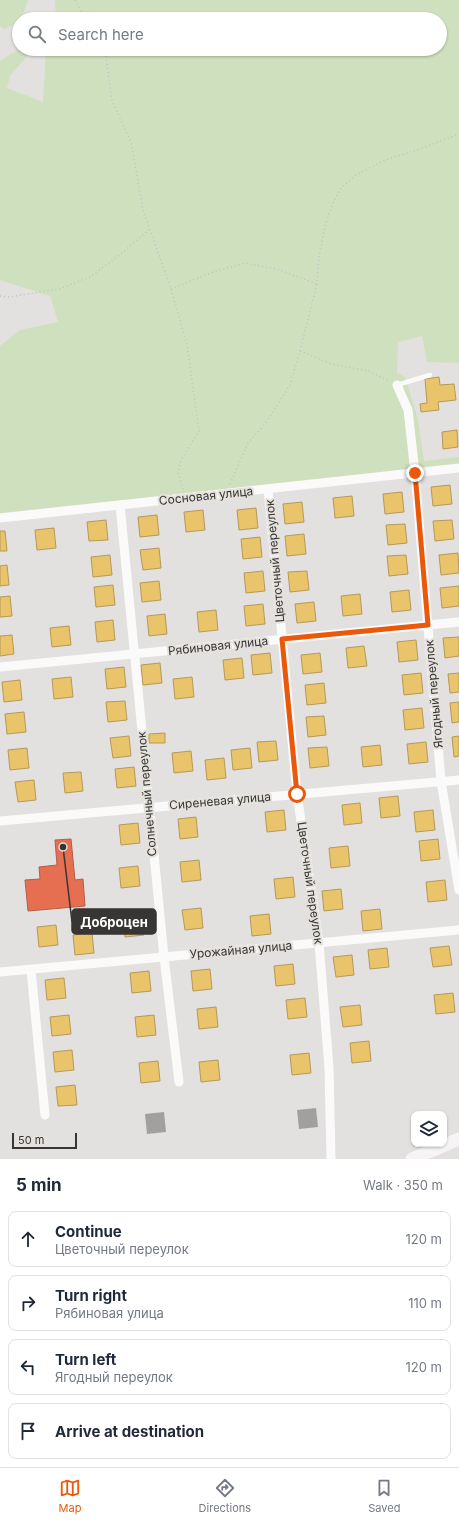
<!DOCTYPE html>
<html lang="en">
<head>
<meta charset="utf-8">
<style>
  :root { --surface:#fff; --page:#f2f2f3; --text:#1f2937; --muted:#747a83; --line:#e0e1e3; --accent:#ea580c }
  body { margin:0; font-family:Inter,sans-serif; background:var(--page); color:var(--text) }
  .controls { position:absolute; right:12px; bottom:12px; display:grid; overflow:hidden; border-radius:8px; box-shadow:0 1px 3px #0004 }
  .controls button { width:36px; height:36px; display:grid; place-items:center; padding:0; border:0; border-bottom:1px solid var(--line); background:var(--surface); color:var(--text); font:20px sans-serif }
  .scale { position:absolute; left:12px; bottom:10px; width:65px; box-sizing:border-box; padding-left:4px; border:2px solid #373634; border-top:0; font-size:11px; line-height:14px; white-space:nowrap; color:#373634; -webkit-text-stroke:3px #e5e2dd; paint-order:stroke }
  .stop { position:absolute; width:12px; height:12px; margin:-9px; border:3px solid #ea580c; border-radius:50%; background:#fff }
  .stop.end { background:#ea580c; border-color:#fff; box-shadow:0 1px 4px #0008 }
  .list { margin:0; padding:0; list-style:none }
  h2 { display:flex; justify-content:space-between; align-items:center; height:52px; margin:0; padding:0 16px; font-size:17px }
  h2 small { font-size:13px; font-weight:400; color:var(--muted) }
  .list li { display:grid; grid-template-columns:26px 1fr auto; gap:12px; align-items:center; box-sizing:border-box; height:56px; margin:0 8px 8px; padding:0 8px; border:1px solid var(--line); border-radius:8px }
  .list b { display:block; font-size:15px; white-space:nowrap }
  .list p { margin:0; font-size:13px; white-space:nowrap; color:var(--muted) }
  .list em { font-size:13px; font-style:normal; color:var(--muted) }
  .icon { flex:none; width:22px; height:22px; fill:none; stroke:currentColor; stroke-width:2; stroke-linecap:round; stroke-linejoin:round }
  .map { position:relative; flex:none; width:459px; height:1159px; overflow:hidden }
  .search { position:absolute; background:var(--surface); box-shadow:0 1px 3px #0004; left:12px; right:12px; top:12px; height:44px; display:flex; align-items:center; gap:10px; box-sizing:border-box; padding:0 14px; border-radius:22px; color:var(--muted); font-size:15px }
  .sheet { height:308px; background:var(--surface) }
  nav { display:flex; justify-content:space-around; align-items:center; box-sizing:border-box; height:56px; border-top:1px solid var(--line); background:var(--surface); font-size:11px; color:var(--muted) }
  nav a { display:grid; justify-items:center; gap:2px }
  nav .on { color:var(--accent) }
  .map>svg:first-child { display:block }
  .green { fill:#cfe0be }
  .homes { fill:#e9c46a; stroke:#b4995a }
  .shops { fill:#e76f51; stroke:#b25e48 }
  .building { fill:#a2a09e }
  .lines { fill:none; stroke-linecap:round; stroke-linejoin:round }
  .path { stroke:#c1c1c0; stroke-width:1.5; stroke-dasharray:1 3; stroke-linecap:butt }
  .lane { stroke:#fbfafa; stroke-width:4.5 }
  .street { stroke:#fbfafa; stroke-width:9 }
  .secondary { stroke:#f7f4f6; stroke-width:13 }
  .route { stroke:#ea580c; stroke-width:5 }
  .labels { text-anchor:middle; stroke-width:4; stroke-linejoin:round; paint-order:stroke }
  .street-label { font-size:12px; fill:#373634; stroke:#e5e2dd }
  .leader { fill:none; stroke:#373634; stroke-width:1.5 }
  .callout-dot { fill:#373634; stroke:#e5e2dd; stroke-width:1.5 }
  .callout { fill:#373634; stroke:#373634; stroke-width:1.5 }
  .callout-label { font-size:13px; text-anchor:middle; font-weight:bold; fill:#fff }
</style>
</head>
<body>
<div class="map">
<svg width="459" height="1159" viewBox="0 0 459 1159">
  <rect width="100%" height="100%" fill="#e3e1df"/>
  <g class="green">
    <polygon points="0,0 28,0 21,19 19,19 19,22 4,29 0,26"/>
    <polygon points="55,0 459,0 459,363 427,362 422,336 398,342 397,373 405,377 418,419 424,461 459,457 459,465 0,513 0,346 20,330 58,322 50,296 0,280 0,61 19,49 25,49 28,55 10,76 7,88 43,102 46,49 440,49 440,19 56,19"/>
  </g>
  <g class="homes">
    <polygon points="439,377 440,385 454,384 456,400 438,402 439,410 421,412 420,404 427,403 425,379"/>
    <polygon points="457,430 458,447 443,449 442,432"/>
    <polygon points="450,485 452,504 433,506 431,487"/>
    <polygon points="402,492 404,512 385,514 383,494"/>
    <polygon points="352,496 354,516 335,518 333,498"/>
    <polygon points="302,502 304,522 285,524 283,504"/>
    <polygon points="256,508 258,528 239,530 237,510"/>
    <polygon points="203,510 205,530 186,532 184,512"/>
    <polygon points="157,515 159,535 140,537 138,517"/>
    <polygon points="106,520 108,540 89,541 87,522"/>
    <polygon points="452,520 454,539 435,541 433,521"/>
    <polygon points="405,524 407,543 388,545 386,525"/>
    <polygon points="54,528 56,548 37,550 35,530"/>
    <polygon points="0,531 5,531 7,551 0,551"/>
    <polygon points="304,534 306,554 287,556 285,536"/>
    <polygon points="260,537 262,557 243,559 241,539"/>
    <polygon points="159,548 161,568 143,570 140,550"/>
    <polygon points="458,553 459,573 441,575 439,555"/>
    <polygon points="110,555 112,575 93,577 91,557"/>
    <polygon points="406,555 408,574 389,576 387,556"/>
    <polygon points="7,565 9,585 0,586 0,566"/>
    <polygon points="263,571 265,591 246,593 244,573"/>
    <polygon points="307,571 309,590 290,592 288,572"/>
    <polygon points="159,581 161,600 142,602 140,583"/>
    <polygon points="113,585 115,605 96,607 94,587"/>
    <polygon points="459,586 459,606 442,608 440,588"/>
    <polygon points="409,590 411,610 392,612 390,592"/>
    <polygon points="360,594 362,614 343,616 341,596"/>
    <polygon points="10,596 12,616 0,617 0,597"/>
    <polygon points="314,602 316,621 297,623 295,604"/>
    <polygon points="263,604 265,624 246,626 244,606"/>
    <polygon points="216,610 218,630 199,632 197,612"/>
    <polygon points="165,614 167,634 149,636 147,616"/>
    <polygon points="113,620 115,640 97,642 95,622"/>
    <polygon points="69,626 71,645 52,647 50,628"/>
    <polygon points="12,635 14,654 0,656 0,636"/>
    <polygon points="459,637 459,656 445,658 443,638"/>
    <polygon points="416,640 418,660 399,662 397,642"/>
    <polygon points="364,646 367,666 348,668 346,648"/>
    <polygon points="270,653 272,673 253,675 251,655"/>
    <polygon points="320,653 322,672 303,674 301,655"/>
    <polygon points="242,658 244,678 225,680 223,660"/>
    <polygon points="160,663 162,683 143,685 141,665"/>
    <polygon points="124,667 126,687 107,689 105,669"/>
    <polygon points="421,673 423,693 404,695 402,675"/>
    <polygon points="459,673 459,692 450,693 448,674"/>
    <polygon points="71,677 73,697 54,699 52,679"/>
    <polygon points="192,677 194,697 175,699 173,679"/>
    <polygon points="20,680 22,700 4,702 2,682"/>
    <polygon points="324,683 326,703 307,705 305,685"/>
    <polygon points="125,701 127,720 108,722 106,702"/>
    <polygon points="459,702 459,722 452,723 450,703"/>
    <polygon points="422,708 424,728 405,730 403,710"/>
    <polygon points="24,712 26,732 7,734 5,714"/>
    <polygon points="324,716 326,735 308,737 306,717"/>
    <polygon points="165,733 165,743 149,743 149,734"/>
    <polygon points="129,736 131,756 113,758 110,738"/>
    <polygon points="459,736 459,756 454,757 452,737"/>
    <polygon points="276,741 278,760 259,762 257,742"/>
    <polygon points="426,742 428,762 409,764 407,744"/>
    <polygon points="380,745 382,765 363,767 361,747"/>
    <polygon points="327,747 329,766 310,768 308,748"/>
    <polygon points="27,748 29,768 10,770 8,750"/>
    <polygon points="250,748 252,768 233,770 231,750"/>
    <polygon points="191,751 193,771 174,773 172,753"/>
    <polygon points="224,758 226,778 207,780 205,760"/>
    <polygon points="134,767 136,786 117,788 115,769"/>
    <polygon points="81,772 83,791 65,793 63,773"/>
    <polygon points="34,780 36,800 18,802 15,782"/>
    <polygon points="398,796 400,816 381,818 379,798"/>
    <polygon points="360,803 362,823 344,825 342,805"/>
    <polygon points="284,810 286,830 267,832 265,812"/>
    <polygon points="433,810 435,830 416,832 414,812"/>
    <polygon points="196,817 198,837 180,839 178,819"/>
    <polygon points="138,823 140,843 121,845 119,825"/>
    <polygon points="438,839 440,859 421,861 419,841"/>
    <polygon points="348,846 350,866 331,868 329,848"/>
    <polygon points="199,860 201,880 182,882 180,862"/>
    <polygon points="138,866 140,886 121,888 119,868"/>
    <polygon points="293,877 295,897 276,899 274,879"/>
    <polygon points="445,880 447,900 428,902 426,882"/>
    <polygon points="341,889 343,909 324,911 322,891"/>
    <polygon points="201,908 203,928 185,930 182,910"/>
    <polygon points="380,909 382,929 363,931 361,911"/>
    <polygon points="269,914 271,934 252,936 250,916"/>
    <polygon points="142,915 144,935 125,937 123,917"/>
    <polygon points="56,925 58,945 39,947 37,927"/>
    <polygon points="92,933 94,953 75,955 73,935"/>
    <polygon points="449,946 452,965 433,967 430,948"/>
    <polygon points="387,948 389,967 370,969 368,950"/>
    <polygon points="352,955 354,975 336,977 333,957"/>
    <polygon points="293,964 295,984 276,986 274,966"/>
    <polygon points="210,969 212,989 193,991 191,971"/>
    <polygon points="149,971 151,991 132,993 130,973"/>
    <polygon points="64,978 66,998 47,1000 45,980"/>
    <polygon points="453,993 455,1012 436,1014 434,995"/>
    <polygon points="305,998 307,1017 288,1019 286,1000"/>
    <polygon points="360,1005 362,1025 343,1027 340,1007"/>
    <polygon points="216,1007 218,1027 199,1029 197,1009"/>
    <polygon points="69,1015 71,1034 52,1036 50,1017"/>
    <polygon points="154,1015 156,1035 137,1037 135,1017"/>
    <polygon points="369,1041 371,1061 352,1063 350,1043"/>
    <polygon points="72,1050 74,1070 55,1072 53,1052"/>
    <polygon points="309,1053 311,1073 292,1075 290,1055"/>
    <polygon points="218,1060 220,1080 201,1082 199,1062"/>
    <polygon points="158,1061 160,1081 141,1083 139,1063"/>
    <polygon points="75,1085 77,1105 58,1106 56,1087"/>
  </g>
  <polygon class="shops" points="71,839 75,880 83,879 85,906 28,911 25,880 40,879 39,867 57,865 55,840"/>
  <g class="building">
    <polygon points="316,1108 318,1127 299,1129 297,1110"/>
    <polygon points="164,1112 166,1132 147,1134 145,1114"/>
  </g>
  <g class="lines">
    <g class="path">
      <polyline points="75,0 85,19"/>
      <polyline points="102,49 106,56 112,101 131,142 143,210 171,289 187,345 199,431 181,460 178,473 183,489"/>
      <polyline points="171,289 213,272 245,263 277,269 317,284"/>
      <polyline points="0,296 9,297 59,289 90,277 122,253 150,229"/>
      <polyline points="300,351 332,364 369,371 389,381"/>
      <polyline points="230,484 248,443 265,424 290,385 300,351 317,284 319,256 326,223 333,203 341,188 356,175 385,160 417,150 459,134"/>
    </g>
    <polyline class="lane" points="397,385 430,375"/>
    <g class="street">
      <polyline points="397,385 408,410 415,473 441,781 459,890"/>
      <polyline points="268,489 297,794 319,943 329,1068 331,1159"/>
      <polyline points="120,505 164,957 179,1082"/>
      <polyline points="0,518 459,468"/>
      <polyline points="0,667 459,622"/>
      <polyline points="0,821 459,780"/>
      <polyline points="31,970 45,1115"/>
      <polyline points="0,972 459,930"/>
    </g>
    <polyline class="secondary" points="412,1159 459,1139"/>
  </g>
  <g class="lines">
    <polyline class="route" points="297,794 282,639 428,625 415,473"/>
  </g>
  <g class="labels">
    <g class="street-label">
      <text transform="translate(206 496) rotate(-6)" y="4">Сосновая улица</text>
      <text transform="translate(275 561) rotate(-95)" y="4">Цветочный переулок</text>
      <text transform="translate(218 646) rotate(-6)" y="4">Рябиновая улица</text>
      <text transform="translate(434 694) rotate(-95)" y="4">Ягодный переулок</text>
      <text transform="translate(147 794) rotate(-95)" y="4">Солнечный переулок</text>
      <text transform="translate(220 801) rotate(-5)" y="4">Сиреневая улица</text>
      <text transform="translate(310 883) rotate(82)" y="4">Цветочный переулок</text>
      <text transform="translate(241 950) rotate(-5)" y="4">Урожайная улица</text>
    </g>
  </g>
  <path class="leader" d="M63 847L72 922"/>
  <circle class="callout-dot" cx="63" cy="847" r="4"/>
  <rect class="callout" x="72" y="909" width="84" height="25" rx="4"/>
  <g class="callout-label">
    <text x="114" y="927">Доброцен</text>
  </g>
</svg>
<div class="controls">
<button><svg class="icon" aria-label="layers" viewBox="0 0 24 24"><path d="M12 4l9 5-9 5-9-5zM3 14l9 5 9-5"/></svg></button>
</div>
<div class="scale">50 m</div>
<div class="stop" style="left:297px;top:794px"></div>
<div class="stop end" style="left:415px;top:473px"></div>
<div class="search"><svg class="icon" aria-label="search" viewBox="0 0 24 24"><circle cx="10" cy="10" r="6"/><path d="M15 15l6 6"/></svg>Search here</div>
</div>
<section class="sheet">
<h2>5 min<small>Walk · 350 m</small></h2>
<ul class="list">
<li><svg class="icon" aria-label="ahead" viewBox="0 0 24 24"><path d="M12 20V5M6 11l6-6 6 6"/></svg><div><b>Continue</b><p>Цветочный переулок</p></div><em>120 m</em></li>
<li><svg class="icon" aria-label="right" viewBox="0 0 24 24"><path d="M7 20v-9h11M14 6l5 5-5 5"/></svg><div><b>Turn right</b><p>Рябиновая улица</p></div><em>110 m</em></li>
<li><svg class="icon" aria-label="left" viewBox="0 0 24 24"><path d="M17 20v-9H6M10 6l-5 5 5 5"/></svg><div><b>Turn left</b><p>Ягодный переулок</p></div><em>120 m</em></li>
<li><svg class="icon" aria-label="arrive" viewBox="0 0 24 24"><path d="M6 21V4h12l-3 4 3 4H6"/></svg><div><b>Arrive at destination</b></div></li>
</ul>
</section>
<nav>
<a class="on"><svg class="icon" aria-label="map" viewBox="0 0 24 24"><path d="M3 6l6-2 6 2 6-2v14l-6 2-6-2-6 2zM9 4v14M15 6v14"/></svg>Map</a>
<a><svg class="icon" aria-label="directions" viewBox="0 0 24 24"><path d="M12 3l9 9-9 9-9-9zM9 14v-3h6M13 9l2 2-2 2"/></svg>Directions</a>
<a><svg class="icon" aria-label="saved" viewBox="0 0 24 24"><path d="M7 4h10v16l-5-4-5 4z"/></svg>Saved</a>
</nav>
</body>
</html>
